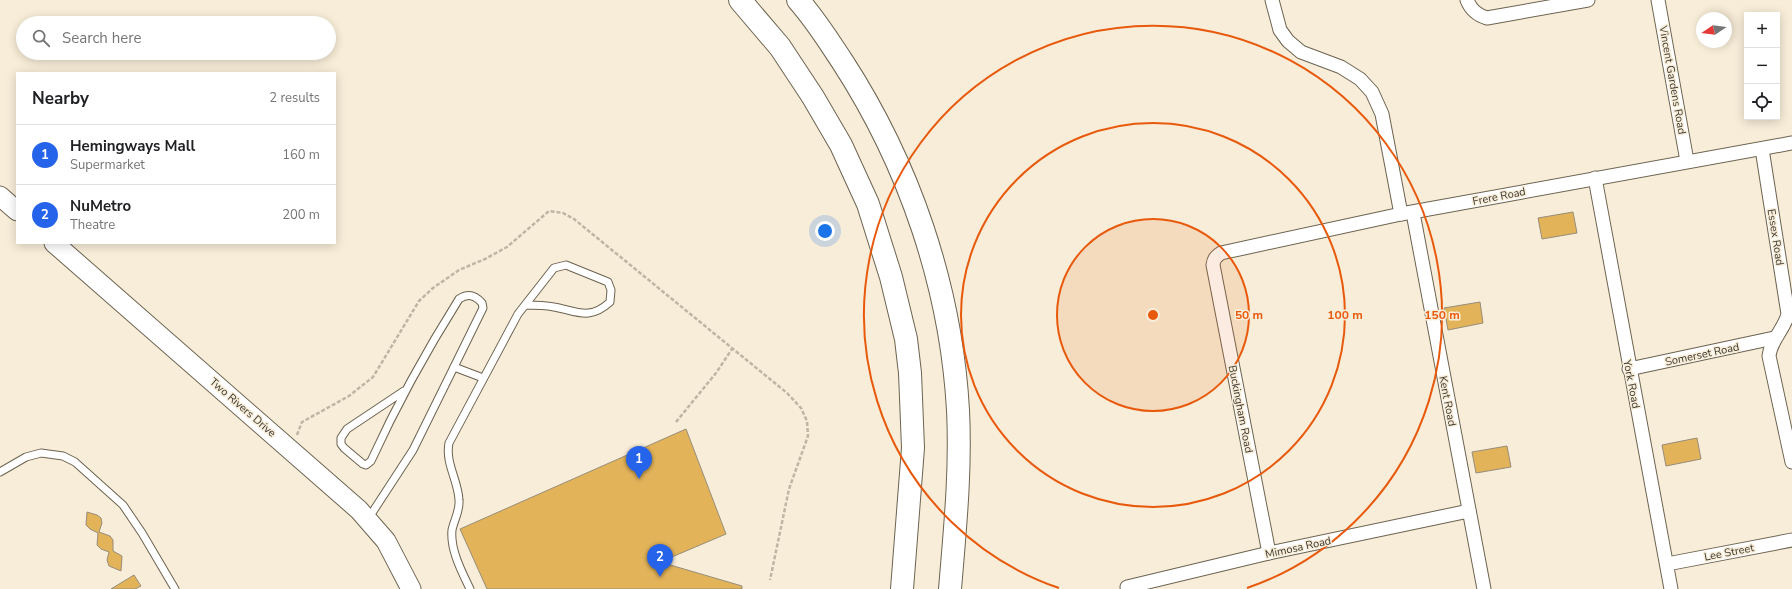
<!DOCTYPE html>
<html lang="en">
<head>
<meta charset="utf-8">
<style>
  :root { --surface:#fff; --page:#f6f6f6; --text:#202124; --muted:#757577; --line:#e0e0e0; --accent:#2563eb }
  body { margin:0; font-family:"Nunito Sans",sans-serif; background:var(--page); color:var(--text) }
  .controls { position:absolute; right:12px; top:12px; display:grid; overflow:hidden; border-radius:0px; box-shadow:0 2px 10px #0003 }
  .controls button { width:36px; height:36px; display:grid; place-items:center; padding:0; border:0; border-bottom:1px solid var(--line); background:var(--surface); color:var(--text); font:20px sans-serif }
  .compass { position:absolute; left:1696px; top:12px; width:36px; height:36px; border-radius:50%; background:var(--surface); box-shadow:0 2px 10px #0003; rotate:257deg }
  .you { position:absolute; left:825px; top:231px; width:14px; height:14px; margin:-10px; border:3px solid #fff; border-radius:50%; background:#1a73e8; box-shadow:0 0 0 6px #1a73e833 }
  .badge { display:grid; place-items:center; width:26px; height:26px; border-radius:50%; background:var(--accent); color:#fff; font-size:13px; font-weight:700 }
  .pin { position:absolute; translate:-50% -33px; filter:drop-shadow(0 1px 2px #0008) }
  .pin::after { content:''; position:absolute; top:21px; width:14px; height:12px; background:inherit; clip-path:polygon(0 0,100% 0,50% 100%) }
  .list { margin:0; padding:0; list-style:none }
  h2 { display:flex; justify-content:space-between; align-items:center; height:52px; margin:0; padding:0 16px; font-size:17px }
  h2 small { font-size:13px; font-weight:400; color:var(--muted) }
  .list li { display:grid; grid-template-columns:26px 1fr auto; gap:12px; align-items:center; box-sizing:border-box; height:60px; padding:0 16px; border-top:1px solid var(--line) }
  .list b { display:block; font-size:15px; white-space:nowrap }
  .list p { margin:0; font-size:13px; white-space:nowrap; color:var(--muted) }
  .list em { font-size:13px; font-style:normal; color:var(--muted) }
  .icon { flex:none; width:22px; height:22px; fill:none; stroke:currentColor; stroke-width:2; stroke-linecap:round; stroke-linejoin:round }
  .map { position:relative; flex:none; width:1792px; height:589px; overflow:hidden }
  .search { position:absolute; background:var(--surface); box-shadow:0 2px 10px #0003; left:16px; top:16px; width:320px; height:44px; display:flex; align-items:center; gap:10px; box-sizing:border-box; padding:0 14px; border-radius:22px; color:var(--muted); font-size:15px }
  .panel { position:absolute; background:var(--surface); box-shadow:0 2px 10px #0003; left:16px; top:72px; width:320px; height:172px; border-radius:0px }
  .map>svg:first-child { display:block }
  .building { fill:#e2b359; stroke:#978d7a }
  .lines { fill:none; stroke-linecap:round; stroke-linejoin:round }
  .service-casing { stroke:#6c6351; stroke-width:9 }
  .minor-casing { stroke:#6c6351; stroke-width:15 }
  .secondary-casing { stroke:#6c6351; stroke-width:21 }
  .motorway-casing { stroke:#6c6351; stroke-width:24 }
  .path { stroke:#beb5a4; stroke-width:2.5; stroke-dasharray:4 2; stroke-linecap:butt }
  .service { stroke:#fff; stroke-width:7 }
  .minor { stroke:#fff; stroke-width:13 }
  .secondary { stroke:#fff; stroke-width:19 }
  .motorway { stroke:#fff; stroke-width:22 }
  .ring { fill:none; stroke:#e8590c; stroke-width:2 }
  .labels { text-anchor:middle; stroke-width:3; stroke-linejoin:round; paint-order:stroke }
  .street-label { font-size:11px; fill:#3c3830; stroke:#f8edd8 }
  .centre { fill:#e8590c; stroke:#f8edd8; stroke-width:2 }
  .ring-label { font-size:12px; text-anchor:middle; font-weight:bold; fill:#e8590c; stroke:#f8edd8; stroke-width:3; stroke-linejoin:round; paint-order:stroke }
</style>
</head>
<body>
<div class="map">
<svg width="1792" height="589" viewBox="0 0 1792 589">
  <rect width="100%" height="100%" fill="#f8edd8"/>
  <g class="building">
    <polygon points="1573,212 1577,233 1542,239 1538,218"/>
    <polygon points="1480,302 1483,323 1448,330 1444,308"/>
    <polygon points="686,429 726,534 660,562 742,586 742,589 487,589 460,529"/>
    <polygon points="1697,438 1701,459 1666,466 1662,445"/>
    <polygon points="1507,446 1511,467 1476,473 1472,452"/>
    <polygon points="87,512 97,515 101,518 102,523 99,532 110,536 113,540 113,551 122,556 121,571 109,566 107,560 109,552 101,549 97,545 98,533 90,529 86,525"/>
    <polygon points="134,575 141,586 135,589 111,589"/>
  </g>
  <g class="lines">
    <g class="service-casing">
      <g id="service">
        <path d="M404,391L347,429L341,438V444L344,448L363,464L366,465L371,461C397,404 425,353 459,299C468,293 475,295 482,303L483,308L454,367"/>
        <polyline points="0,472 26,457 41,453 63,456 75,462 123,505 142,533 175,589"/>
        <polyline points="368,519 413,450 454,367 483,378"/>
        <path d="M470,589C462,572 450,550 452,530C454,520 460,511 459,500C458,480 445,463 449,443L518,314L554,268L566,265L608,282L611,290L610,302C589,321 577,311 554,307C544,305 535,305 525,305"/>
      </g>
    </g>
    <g class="minor-casing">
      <g id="minor">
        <polyline points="1272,0 1280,30 1288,41 1301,52 1341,67 1360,79 1372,92 1382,114 1401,214"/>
        <path d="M1467,0C1471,10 1477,15 1487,18L1588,0"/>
        <polyline points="1658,0 1687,161"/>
        <path d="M1762,149L1788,314C1784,330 1771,339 1769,356L1792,462"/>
        <polyline points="1595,178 1671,589"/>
        <polyline points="1413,213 1484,589"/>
        <polyline points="1629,369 1774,338"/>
        <path d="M1269,553L1213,265C1214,258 1216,257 1221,253L1401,214L1792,143"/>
        <polyline points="1667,564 1792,540"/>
        <polyline points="1127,587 1269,553 1469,511"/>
      </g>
    </g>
    <g class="secondary-casing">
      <g id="secondary">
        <polyline points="0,196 17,211"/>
        <polyline points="54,243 359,510 386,541 411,589"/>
      </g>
    </g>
    <g class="motorway-casing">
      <g id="motorway">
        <polyline points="740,0 780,47 813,97 841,145 868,204 891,277 906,339 910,373 913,448 902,589"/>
        <path d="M798,0C815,19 828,40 842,61C909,164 951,286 958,410C961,470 955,529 950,589"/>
      </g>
    </g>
    <g class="path">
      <polyline points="676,422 716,373 732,349"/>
      <polyline points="297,435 302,422 349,396 373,377 419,301 433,288 459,270 485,259 507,247 549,211 563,213 574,219 787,393 801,408 807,421 808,436 789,489 770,580"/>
    </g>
    <use href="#service" class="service"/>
    <use href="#minor" class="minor"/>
    <use href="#secondary" class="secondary"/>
    <use href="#motorway" class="motorway"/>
  </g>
  <circle cx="1153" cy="315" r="96" fill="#e8590c" fill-opacity=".12"/>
  <g class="ring">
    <circle cx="1153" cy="315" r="96"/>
    <circle cx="1153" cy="315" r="192"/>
    <path d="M1059 588A289 289 0 1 1 1247 588"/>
  </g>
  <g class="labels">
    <g class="street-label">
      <text transform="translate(1673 80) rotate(80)" y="4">Vincent Gardens Road</text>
      <text transform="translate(1499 196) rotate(-11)" y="4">Frere Road</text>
      <text transform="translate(1776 237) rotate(81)" y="4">Essex Road</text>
      <text transform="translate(1702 354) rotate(-12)" y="4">Somerset Road</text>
      <text transform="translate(1632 384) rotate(79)" y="4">York Road</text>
      <text transform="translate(1448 401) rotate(79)" y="4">Kent Road</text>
      <text transform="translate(243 407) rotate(41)" y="4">Two Rivers Drive</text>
      <text transform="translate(1241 409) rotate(79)" y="4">Buckingham Road</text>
      <text transform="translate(1298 547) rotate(-12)" y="4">Mimosa Road</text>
      <text transform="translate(1729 552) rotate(-11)" y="4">Lee Street</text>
    </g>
  </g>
  <circle cx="1153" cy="315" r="6" class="centre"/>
  <g class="ring-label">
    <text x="1249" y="319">50 m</text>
    <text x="1345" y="319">100 m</text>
    <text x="1442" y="319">150 m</text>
  </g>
</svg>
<div class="controls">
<button>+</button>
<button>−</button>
<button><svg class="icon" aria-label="locate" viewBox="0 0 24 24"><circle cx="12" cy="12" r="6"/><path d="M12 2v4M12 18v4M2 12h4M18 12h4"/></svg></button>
</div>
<svg class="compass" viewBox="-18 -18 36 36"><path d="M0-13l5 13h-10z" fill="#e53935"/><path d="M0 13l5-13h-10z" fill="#757577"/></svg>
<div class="you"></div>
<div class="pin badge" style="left:639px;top:479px">1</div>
<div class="pin badge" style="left:660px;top:577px">2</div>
<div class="search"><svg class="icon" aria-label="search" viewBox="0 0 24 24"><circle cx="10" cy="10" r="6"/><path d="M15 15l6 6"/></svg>Search here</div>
<section class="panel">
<h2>Nearby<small>2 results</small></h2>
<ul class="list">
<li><span class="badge">1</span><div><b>Hemingways Mall</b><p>Supermarket</p></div><em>160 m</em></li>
<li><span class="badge">2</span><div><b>NuMetro</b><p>Theatre</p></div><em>200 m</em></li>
</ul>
</section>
</div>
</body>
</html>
